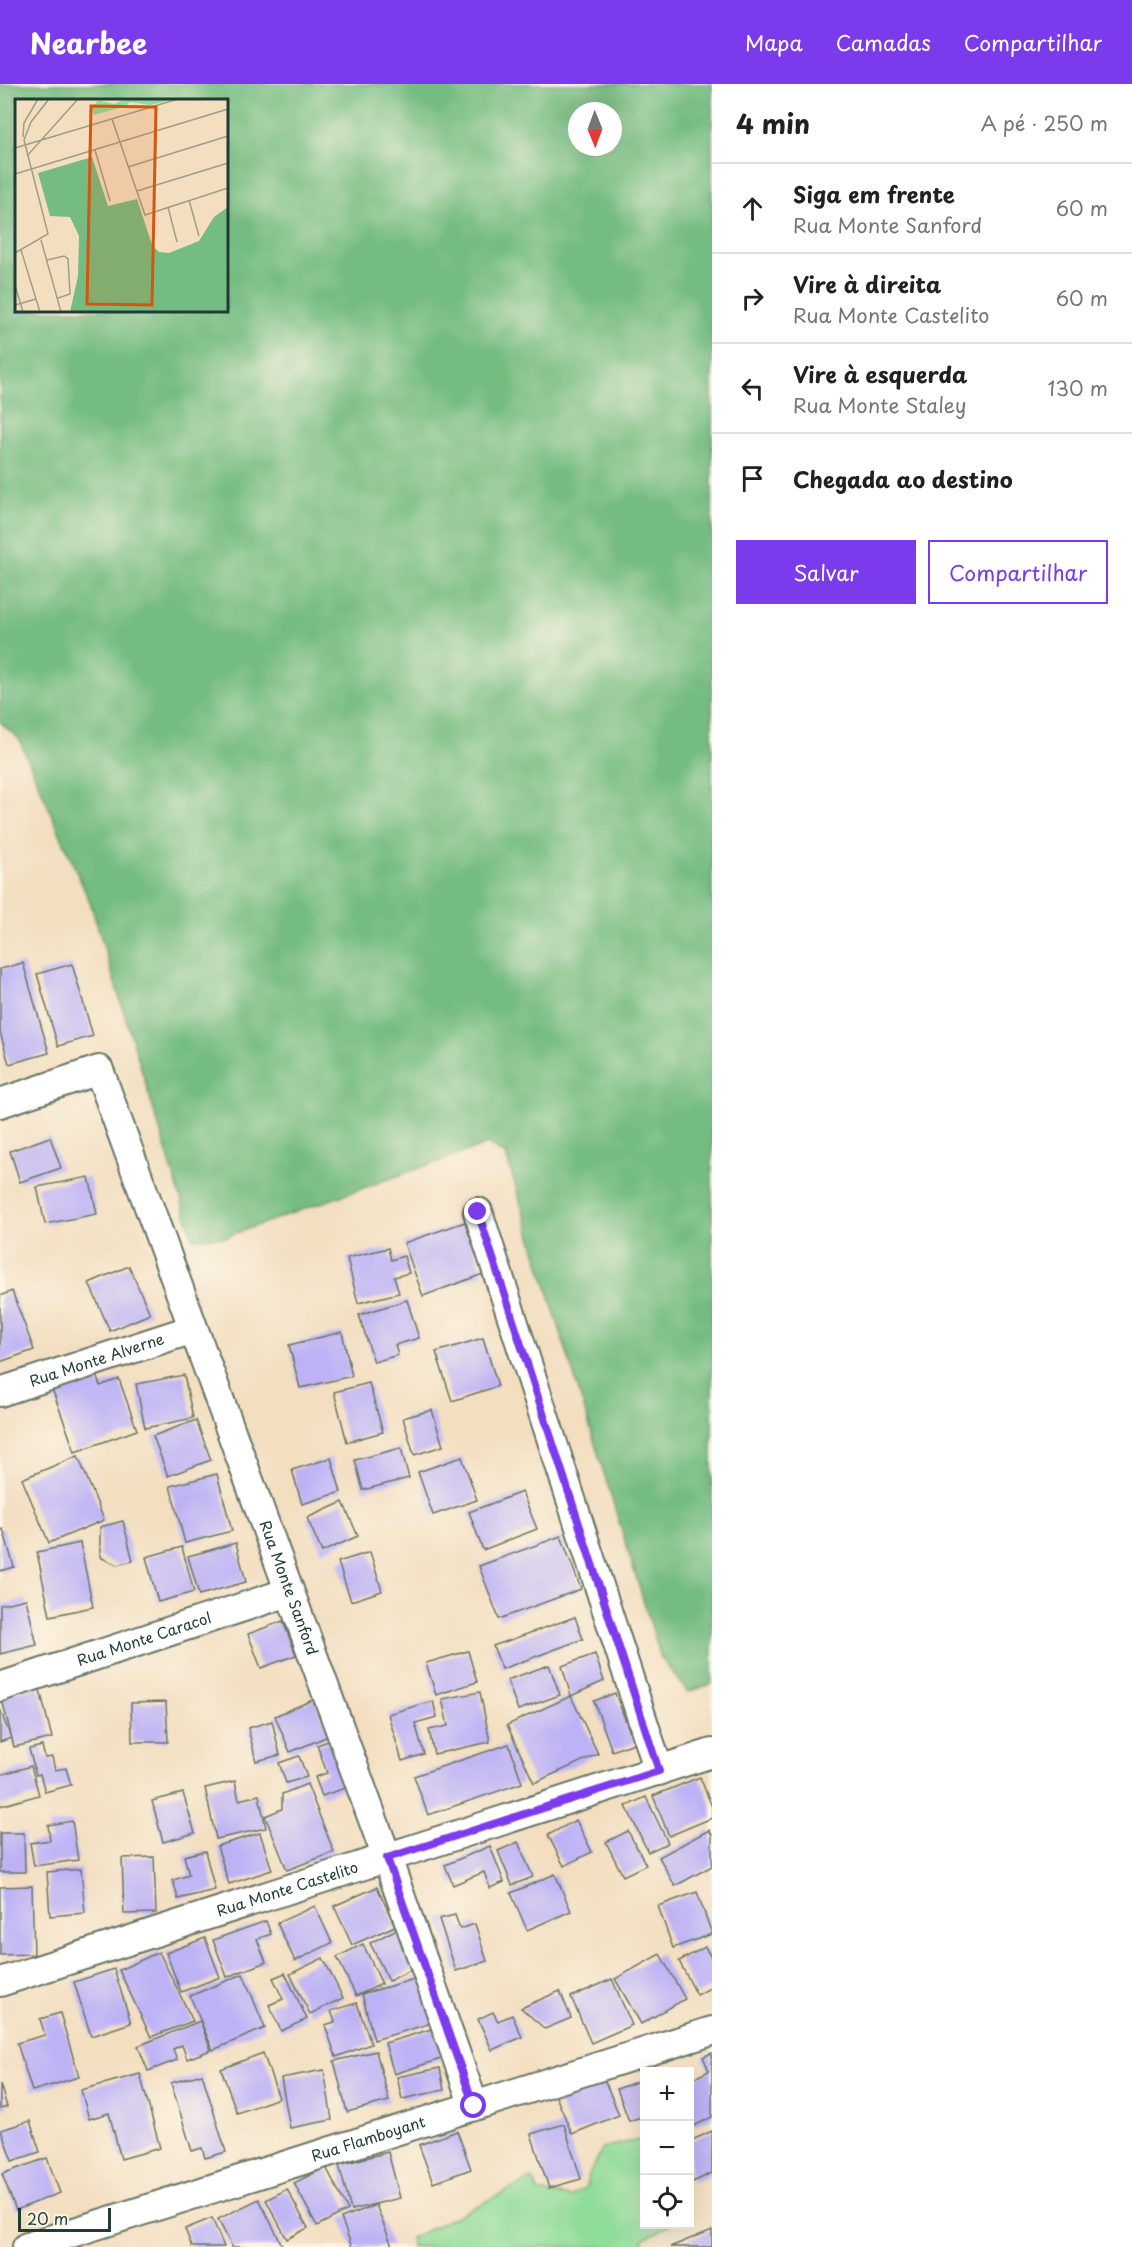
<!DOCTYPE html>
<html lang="pt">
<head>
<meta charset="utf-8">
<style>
  :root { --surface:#fff; --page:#f6f6f6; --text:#202124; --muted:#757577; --line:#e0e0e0; --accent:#7c3aed }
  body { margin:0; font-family:"Playpen Sans",sans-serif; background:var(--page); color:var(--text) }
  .controls { position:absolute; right:18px; bottom:18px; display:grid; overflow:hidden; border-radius:0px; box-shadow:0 6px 24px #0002 }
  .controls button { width:54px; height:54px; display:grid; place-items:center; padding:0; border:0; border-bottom:2px solid var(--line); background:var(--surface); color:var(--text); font:30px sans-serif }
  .compass { position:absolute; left:568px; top:18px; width:54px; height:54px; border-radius:50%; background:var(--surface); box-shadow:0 6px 24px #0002; rotate:179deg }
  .scale { position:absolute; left:18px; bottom:15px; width:93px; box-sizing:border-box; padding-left:6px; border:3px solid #1f3d34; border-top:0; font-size:16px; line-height:21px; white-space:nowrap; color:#1f3d34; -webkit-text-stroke:4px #fcf5e5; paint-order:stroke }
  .stop { position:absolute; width:18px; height:18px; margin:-14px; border:4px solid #7c3aed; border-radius:50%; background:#fff }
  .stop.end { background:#7c3aed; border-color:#fff; box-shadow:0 2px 6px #0008 }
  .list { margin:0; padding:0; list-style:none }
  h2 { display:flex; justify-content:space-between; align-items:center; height:78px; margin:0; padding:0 24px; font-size:26px }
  h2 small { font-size:20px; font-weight:400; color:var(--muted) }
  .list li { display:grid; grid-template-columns:39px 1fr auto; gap:18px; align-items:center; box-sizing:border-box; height:90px; padding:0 24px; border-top:2px solid var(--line) }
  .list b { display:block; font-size:22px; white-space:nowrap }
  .list p { margin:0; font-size:20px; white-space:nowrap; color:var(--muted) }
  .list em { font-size:20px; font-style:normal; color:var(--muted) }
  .actions { display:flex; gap:12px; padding:18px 24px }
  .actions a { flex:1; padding:14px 0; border:2px solid var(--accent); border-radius:0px; text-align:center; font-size:21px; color:var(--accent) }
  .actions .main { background:var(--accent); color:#fff }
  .icon { flex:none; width:33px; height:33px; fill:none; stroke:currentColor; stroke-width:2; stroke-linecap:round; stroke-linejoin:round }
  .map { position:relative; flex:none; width:712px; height:2163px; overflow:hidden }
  header { display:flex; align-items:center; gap:36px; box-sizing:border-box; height:84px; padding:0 30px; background:var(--accent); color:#fff }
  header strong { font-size:28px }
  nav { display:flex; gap:33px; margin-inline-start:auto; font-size:21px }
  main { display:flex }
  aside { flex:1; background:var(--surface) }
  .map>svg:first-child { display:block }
  .green { fill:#90dc99; stroke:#588c66; stroke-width:1.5 }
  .forest { fill:#74bc81; stroke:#4a7c5a; stroke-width:1.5; fill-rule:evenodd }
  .building { fill:#bdb2f5 }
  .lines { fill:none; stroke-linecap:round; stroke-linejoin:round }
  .street-casing { stroke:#697565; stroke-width:32 }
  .street { stroke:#fff; stroke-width:28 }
  .route { stroke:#7c3aed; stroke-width:8 }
  .labels { text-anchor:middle; stroke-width:4.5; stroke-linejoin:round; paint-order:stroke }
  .street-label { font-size:15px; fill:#1f3d34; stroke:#fcf5e5 }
  .inset-road { fill:none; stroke:#9e9e88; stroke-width:1.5 }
  .view { fill:#d45610; fill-opacity:0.15; stroke:#d45610; stroke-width:3 }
  .inset-edge { fill:none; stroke:#1f3d34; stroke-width:3 }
</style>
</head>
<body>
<header>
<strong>Nearbee</strong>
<nav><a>Mapa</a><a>Camadas</a><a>Compartilhar</a></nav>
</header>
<main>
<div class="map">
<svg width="712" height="2163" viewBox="0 0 712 2163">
  <rect width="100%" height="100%" fill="#fcf5e5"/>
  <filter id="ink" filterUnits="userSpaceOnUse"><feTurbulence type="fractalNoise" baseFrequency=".0167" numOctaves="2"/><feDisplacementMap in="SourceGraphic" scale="12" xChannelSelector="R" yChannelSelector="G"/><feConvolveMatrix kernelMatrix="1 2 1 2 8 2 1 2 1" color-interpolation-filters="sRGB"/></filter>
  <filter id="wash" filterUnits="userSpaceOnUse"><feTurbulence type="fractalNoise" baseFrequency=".008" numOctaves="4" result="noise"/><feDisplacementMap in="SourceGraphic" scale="24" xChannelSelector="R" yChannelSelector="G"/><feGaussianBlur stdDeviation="1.35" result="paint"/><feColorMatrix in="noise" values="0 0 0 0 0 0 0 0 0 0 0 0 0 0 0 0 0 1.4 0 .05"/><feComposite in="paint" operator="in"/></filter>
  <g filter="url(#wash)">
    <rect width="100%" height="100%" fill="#f3dec0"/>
    <path class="green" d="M644,2055V2140L671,2141L643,2155L645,2163H411V2154L532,2095L539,2108L571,2113L586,2103C587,2089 598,2077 602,2064Z"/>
    <path class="forest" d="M0,0H712V1600L688,1608L661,1574L506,1071L488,1060L225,1153L193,1154L91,821L19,655L0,638ZM16,16H226V226H16ZM577,27H613V63H577Z"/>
    <g id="blocks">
      <g class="building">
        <polygon points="23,879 49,969 9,980 0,948 0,885"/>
        <polygon points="72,880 93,952 58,962 37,890"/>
        <polygon points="50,1053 61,1084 20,1098 10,1067"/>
        <polygon points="89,1093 97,1130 45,1140 37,1103"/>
        <polygon points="465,1138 483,1190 423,1212 404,1159"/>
        <polygon points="388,1164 391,1176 404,1172 409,1189 394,1193 399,1209 358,1219 347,1174"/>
        <polygon points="129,1182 150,1230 110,1247 89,1199"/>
        <polygon points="12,1207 34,1266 0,1278 0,1212"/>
        <polygon points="407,1216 419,1254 395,1261 398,1271 374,1278 359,1231"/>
        <polygon points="342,1248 352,1292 300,1304 289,1261"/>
        <polygon points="483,1254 498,1302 452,1317 436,1268"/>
        <polygon points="94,1284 100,1302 119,1295 137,1346 75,1368 50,1299"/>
        <polygon points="184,1291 193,1334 145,1344 136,1300"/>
        <polygon points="369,1299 383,1348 347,1358 334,1308"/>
        <polygon points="432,1326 443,1362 414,1371 403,1334"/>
        <polygon points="196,1336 211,1376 168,1392 153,1352"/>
        <polygon points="401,1364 409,1394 363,1406 355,1376"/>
        <polygon points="78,1372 104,1436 49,1459 22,1395"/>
        <polygon points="462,1373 477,1416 433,1431 418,1388"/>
        <polygon points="331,1374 341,1408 302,1420 292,1386"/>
        <polygon points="217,1390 232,1447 185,1459 170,1402"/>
        <polygon points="522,1408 537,1445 483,1466 469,1428"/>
        <polygon points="343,1418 358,1452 322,1468 307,1434"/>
        <polygon points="123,1437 133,1477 117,1481 100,1473 100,1443"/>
        <polygon points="3,1445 14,1483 0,1487 0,1446"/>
        <polygon points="561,1452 581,1505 499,1535 479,1482"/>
        <polygon points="80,1459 93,1523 50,1532 37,1468"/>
        <polygon points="236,1459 246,1498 199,1511 188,1472"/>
        <polygon points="182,1463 194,1508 158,1518 146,1473"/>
        <polygon points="370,1468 382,1507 351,1517 338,1478"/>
        <polygon points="26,1515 37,1561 0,1570 0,1521"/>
        <polygon points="575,1533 583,1555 502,1585 493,1562"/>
        <polygon points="283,1537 296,1571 261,1584 248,1550"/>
        <polygon points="468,1567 477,1598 436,1611 426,1579"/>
        <polygon points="595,1570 604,1597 571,1612 562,1582"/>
        <polygon points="549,1581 560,1611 518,1626 507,1596"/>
        <polygon points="39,1602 52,1654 14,1663 1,1611"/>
        <polygon points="480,1608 490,1658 434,1670 429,1646 448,1642 442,1615"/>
        <polygon points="615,1609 634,1659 612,1667 594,1617"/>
        <polygon points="571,1612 598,1670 534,1699 507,1641"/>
        <polygon points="315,1615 331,1651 290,1668 275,1632"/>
        <polygon points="433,1617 437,1633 415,1639 424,1670 402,1677 388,1630"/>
        <polygon points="166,1618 168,1658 132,1658 131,1619"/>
        <polygon points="0,1625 11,1654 0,1658"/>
        <polygon points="272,1637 280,1671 256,1677 248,1644"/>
        <polygon points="334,1655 351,1702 322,1712 315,1693 327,1689 317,1661"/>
        <polygon points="509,1660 522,1699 428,1731 414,1692"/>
        <polygon points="42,1662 45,1674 52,1673 55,1686 66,1684 71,1701 45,1708 40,1690 36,1691 29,1665"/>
        <polygon points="299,1672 307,1693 286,1699 279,1679"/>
        <polygon points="31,1682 39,1711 0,1722 0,1691"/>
        <polygon points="700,1693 712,1723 712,1734 669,1752 653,1712"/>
        <polygon points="235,1697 239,1716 259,1711 266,1744 216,1755 205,1704"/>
        <polygon points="307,1700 334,1768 287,1786 265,1732 282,1725 282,1710"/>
        <polygon points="183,1709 195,1749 163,1758 152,1717"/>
        <polygon points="646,1713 668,1759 648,1768 626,1722"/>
        <polygon points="576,1736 592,1768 564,1782 548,1751"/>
        <polygon points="72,1737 78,1776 34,1782 30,1759 50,1756 48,1741"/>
        <polygon points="709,1746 712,1751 712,1782 675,1802 659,1773"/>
        <polygon points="628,1747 646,1781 623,1792 606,1758"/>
        <polygon points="0,1749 24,1749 25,1788 0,1788"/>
        <polygon points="260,1749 272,1786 229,1800 217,1762"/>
        <polygon points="518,1758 533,1793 512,1801 498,1767"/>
        <polygon points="490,1762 504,1798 490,1804 484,1788 453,1801 445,1781"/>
        <polygon points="205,1767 215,1806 178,1815 173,1796 189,1791 184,1772"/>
        <polygon points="154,1773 156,1829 124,1830 122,1774"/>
        <polygon points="81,1785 85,1829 50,1832 47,1788"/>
        <polygon points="555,1790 571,1827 527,1846 511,1809"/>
        <polygon points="32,1802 34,1870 0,1871 0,1803"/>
        <polygon points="377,1803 395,1842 352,1861 334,1822"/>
        <polygon points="697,1808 712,1850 673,1864 658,1822"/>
        <polygon points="315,1822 332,1859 295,1877 277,1839"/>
        <polygon points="455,1831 460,1845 475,1840 487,1877 456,1887 439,1835"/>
        <polygon points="266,1837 271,1850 257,1855 266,1878 227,1893 213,1856"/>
        <polygon points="397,1845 417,1883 389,1897 370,1859"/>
        <polygon points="205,1854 220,1893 181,1908 166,1869"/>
        <polygon points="363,1860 382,1900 356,1912 337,1873"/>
        <polygon points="705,1863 712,1875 712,1903 697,1911 679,1877"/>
        <polygon points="159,1868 193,1937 151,1953 119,1886"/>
        <polygon points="660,1870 685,1915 641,1940 615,1895"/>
        <polygon points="323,1874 343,1914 310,1930 290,1890"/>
        <polygon points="114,1885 131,1939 91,1952 74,1898"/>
        <polygon points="285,1889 307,1935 281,1947 269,1921 283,1915 273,1894"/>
        <polygon points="243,1890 265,1944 213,1966 190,1912"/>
        <polygon points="422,1893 435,1938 374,1956 362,1910"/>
        <polygon points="612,1895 632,1941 591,1959 571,1913"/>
        <polygon points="560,1907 571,1934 545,1945 521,1924"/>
        <polygon points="357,1919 371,1960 336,1973 325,1941 335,1938 331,1927"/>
        <polygon points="493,1928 498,1937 512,1931 522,1953 492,1966 478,1935"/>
        <polygon points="60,1929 79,1993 32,2007 17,1959 45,1951 40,1935"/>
        <polygon points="200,1937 211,1966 187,1975 182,1961 173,1965 177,1976 148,1987 138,1962"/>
        <polygon points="435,1944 444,1974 394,1990 385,1959"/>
        <polygon points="376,1967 389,2017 347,2028 334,1977"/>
        <polygon points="263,1969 279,2014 237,2029 221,1985"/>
        <polygon points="712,1969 712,2033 690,2044 690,1996 709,1987 703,1973"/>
        <polygon points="440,1984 444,2006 402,2015 397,1993"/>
        <polygon points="324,1986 332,2036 290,2044 281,1994"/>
        <polygon points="140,1990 160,2064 121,2075 109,2029 89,2035 81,2006"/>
        <polygon points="202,1990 226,2068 205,2074 202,2064 192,2067 171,1999"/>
        <polygon points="602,1990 619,2031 572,2050 555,2010"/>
        <polygon points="644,1995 644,2032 629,2037 617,2005"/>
        <polygon points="0,2000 7,2023 0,2025"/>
        <polygon points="30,2037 40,2068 12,2077 1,2046"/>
        <polygon points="564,2040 581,2095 549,2104 531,2050"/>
        <polygon points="457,2047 471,2085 433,2099 419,2061"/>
        <polygon points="712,2047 712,2089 693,2098 690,2090 690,2057"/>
        <polygon points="388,2068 400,2114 351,2126 339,2081"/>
        <polygon points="47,2074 60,2109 16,2126 2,2090"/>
        <polygon points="326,2083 348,2126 317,2142 294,2099"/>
        <polygon points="287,2105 308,2144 287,2155 266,2116"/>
        <polygon points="259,2115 283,2163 232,2163 218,2135"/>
        <polygon points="376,2121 392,2162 352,2163 341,2134"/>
        <polygon points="212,2134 224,2163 192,2163 185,2145"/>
        <polygon points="712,2146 712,2163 670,2163"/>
      </g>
    </g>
  </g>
  <g filter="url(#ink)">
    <use href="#blocks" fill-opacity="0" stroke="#697565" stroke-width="1.5"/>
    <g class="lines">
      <g class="street-casing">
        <g id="street">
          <path id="s1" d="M0,1019L99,986L387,1774L474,2022"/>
          <polyline points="478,1128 659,1687"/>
          <path id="s2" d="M0,1308L193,1245"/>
          <path id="s3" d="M0,1603L289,1508"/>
          <path id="s4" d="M0,1898L712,1669"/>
          <path id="s5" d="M27,2163L712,1947"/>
        </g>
      </g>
      <use href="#street" class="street"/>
    </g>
  </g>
  <g class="lines" filter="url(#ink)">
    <polyline class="route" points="474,2022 387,1774 659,1687 478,1128"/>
  </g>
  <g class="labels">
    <g class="street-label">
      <text dy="5" stroke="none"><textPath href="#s2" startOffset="102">Rua Monte Alverne</textPath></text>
      <text dy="5" stroke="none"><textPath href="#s1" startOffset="656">Rua Monte Sanford</textPath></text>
      <text dy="5" stroke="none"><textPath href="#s3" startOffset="152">Rua Monte Caracol</textPath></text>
      <text dy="5" stroke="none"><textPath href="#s4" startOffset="302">Rua Monte Castelito</textPath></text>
      <text dy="5" stroke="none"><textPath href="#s5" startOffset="358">Rua Flamboyant</textPath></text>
    </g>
  </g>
  <g transform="translate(15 15)">
    <rect width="213" height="213" fill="#f3dec0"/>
    <path d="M110,0H161L135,6L115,3L111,7L79,16L77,10L83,1L99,5Z" fill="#90dc99"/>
    <path d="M77,58L93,107L122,100L137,146L144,153L154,154L184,142L199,118L213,108V213H55L63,177L64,137L55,118L35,117L23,74Z" fill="#74bc81"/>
    <path class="inset-road" d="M97,20L130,116L213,89M8,38L9,24L23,0M0,49L163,0M80,51L95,102M12,57L63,0M113,68L213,37M0,75L213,10M122,92L213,64M174,101L184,137M153,108L162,143M26,141L46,213M6,151L25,213M0,154L33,135L9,41L16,23L34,0M32,161L49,157L53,160L55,195L43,199M0,186L8,213M0,206L21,200"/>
    <path class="view" d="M76,7L141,8L137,206L72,205Z"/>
    <rect width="213" height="213" class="inset-edge"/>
  </g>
</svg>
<div class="controls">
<button>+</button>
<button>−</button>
<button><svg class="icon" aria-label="locate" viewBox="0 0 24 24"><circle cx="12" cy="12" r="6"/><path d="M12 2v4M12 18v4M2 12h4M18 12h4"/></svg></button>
</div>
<svg class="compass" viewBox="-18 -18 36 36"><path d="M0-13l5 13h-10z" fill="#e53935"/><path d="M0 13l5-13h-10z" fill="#757577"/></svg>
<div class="scale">20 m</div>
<div class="stop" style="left:474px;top:2022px"></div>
<div class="stop end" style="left:478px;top:1128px"></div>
</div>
<aside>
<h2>4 min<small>A pé · 250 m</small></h2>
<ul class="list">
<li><svg class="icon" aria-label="ahead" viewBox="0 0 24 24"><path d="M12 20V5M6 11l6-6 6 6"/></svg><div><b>Siga em frente</b><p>Rua Monte Sanford</p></div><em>60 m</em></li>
<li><svg class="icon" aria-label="right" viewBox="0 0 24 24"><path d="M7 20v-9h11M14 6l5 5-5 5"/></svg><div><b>Vire à direita</b><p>Rua Monte Castelito</p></div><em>60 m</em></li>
<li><svg class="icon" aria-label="left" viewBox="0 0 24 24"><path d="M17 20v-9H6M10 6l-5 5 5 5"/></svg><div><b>Vire à esquerda</b><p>Rua Monte Staley</p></div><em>130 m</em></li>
<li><svg class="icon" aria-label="arrive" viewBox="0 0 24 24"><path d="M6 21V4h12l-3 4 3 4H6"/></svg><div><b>Chegada ao destino</b></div></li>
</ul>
<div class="actions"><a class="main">Salvar</a><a>Compartilhar</a></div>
</aside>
</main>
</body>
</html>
